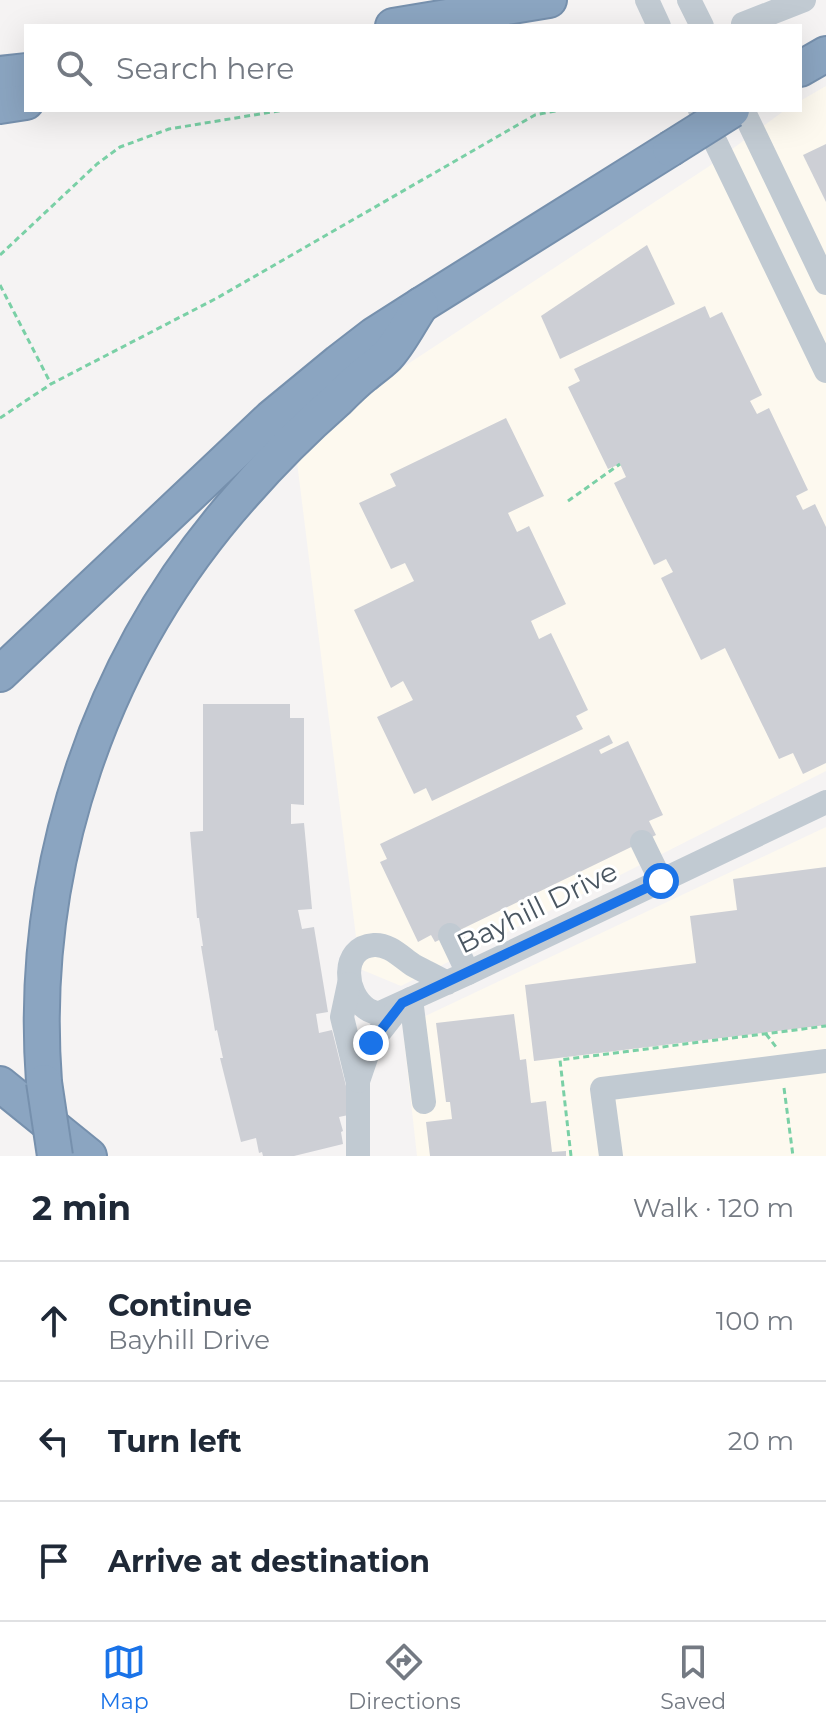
<!DOCTYPE html>
<html lang="en">
<head>
<meta charset="utf-8">
<style>
  :root { --surface:#fff; --page:#f6f6f7; --text:#1f2937; --muted:#747a83; --line:#e0e1e3; --accent:#1a73e8 }
  body { margin:0; font-family:Montserrat,sans-serif; background:var(--page); color:var(--text) }
  .stop { position:absolute; width:24px; height:24px; margin:-18px; border:6px solid #1a73e8; border-radius:50%; background:#fff }
  .stop.end { background:#1a73e8; border-color:#fff; box-shadow:0 2px 8px #0008 }
  .list { margin:0; padding:0; list-style:none }
  h2 { display:flex; justify-content:space-between; align-items:center; height:104px; margin:0; padding:0 32px; font-size:34px }
  h2 small { font-size:26px; font-weight:400; color:var(--muted) }
  .list li { display:grid; grid-template-columns:52px 1fr auto; gap:24px; align-items:center; box-sizing:border-box; height:120px; padding:0 32px; border-top:2px solid var(--line) }
  .list b { display:block; font-size:30px; white-space:nowrap }
  .list p { margin:0; font-size:26px; white-space:nowrap; color:var(--muted) }
  .list em { font-size:26px; font-style:normal; color:var(--muted) }
  .icon { flex:none; width:44px; height:44px; fill:none; stroke:currentColor; stroke-width:2; stroke-linecap:round; stroke-linejoin:round }
  .map { position:relative; flex:none; width:826px; height:1156px; overflow:hidden }
  .search { position:absolute; background:var(--surface); box-shadow:0 8px 32px #0002; left:24px; right:24px; top:24px; height:88px; display:flex; align-items:center; gap:20px; box-sizing:border-box; padding:0 28px; border-radius:0px; color:var(--muted); font-size:30px }
  .sheet { height:464px; background:var(--surface) }
  nav { display:flex; justify-content:space-around; align-items:center; box-sizing:border-box; height:112px; border-top:2px solid var(--line); background:var(--surface); font-size:22px; color:var(--muted) }
  nav a { display:grid; justify-items:center; gap:4px }
  nav .on { color:var(--accent) }
  .map>svg:first-child { display:block }
  .commercial { fill:#fdf9ef }
  .building { fill:#cdcfd5 }
  .lines { fill:none; stroke-linecap:round; stroke-linejoin:round }
  .highway-casing { stroke:#7690ad; stroke-width:38 }
  .path { stroke:#7ad0a6; stroke-width:3; stroke-dasharray:6 4; stroke-linecap:butt }
  .minor { stroke:#c1cad2; stroke-width:24 }
  .highway { stroke:#8ba5c1; stroke-width:34 }
  .highway-bridge-casing { stroke:#7690ad; stroke-width:38; stroke-linecap:butt }
  .highway-bridge { stroke:#8ba5c1; stroke-width:34 }
  .route { stroke:#1a73e8; stroke-width:10 }
  .labels { text-anchor:middle; stroke-width:6; stroke-linejoin:round; paint-order:stroke }
  .street-label { font-size:28px; fill:#4a5661; stroke:#fff }
</style>
</head>
<body>
<div class="map">
<svg width="826" height="1156" viewBox="0 0 826 1156">
  <rect width="100%" height="100%" fill="#f5f3f3"/>
  <g class="commercial">
    <polygon points="826,86 826,771 401,986 360,969 297,462 388,377 708,167 785,110 800,110 800,101"/>
    <polygon points="826,827 826,1156 417,1156 404,1039 419,1019"/>
  </g>
  <g class="building">
    <polygon points="826,144 826,202 803,155"/>
    <polygon points="647,245 675,304 560,359 541,316"/>
    <polygon points="705,306 710,318 722,312 762,395 750,401 757,414 769,408 808,490 796,496 803,510 815,504 826,527 826,763 803,774 793,753 779,759 725,648 701,660 661,578 673,572 666,559 654,565 614,483 626,477 620,464 608,469 568,387 580,381 574,369"/>
    <polygon points="506,418 544,496 508,513 517,532 529,526 566,604 531,621 539,639 551,633 588,710 576,716 583,729 432,801 426,788 414,794 377,717 413,700 403,681 391,688 354,610 414,581 405,563 391,569 359,503 396,486 390,474"/>
    <polygon points="203,704 290,704 290,718 304,718 304,805 291,804 291,824 304,823 312,909 298,910 302,929 314,927 328,1012 316,1014 319,1033 332,1030 353,1114 339,1117 343,1131 341,1132 343,1144 294,1156 263,1156 262,1152 259,1153 256,1138 241,1142 220,1058 223,1058 217,1030 215,1031 201,946 203,946 199,918 197,918 190,832 203,831"/>
    <polygon points="609,735 613,743 599,750 601,754 628,741 663,815 649,821 656,835 435,942 431,935 418,942 380,862 387,859 380,844"/>
    <polygon points="826,867 826,1025 534,1061 525,985 696,963 690,916 737,910 733,879"/>
    <polygon points="514,1014 520,1060 526,1059 531,1103 546,1101 552,1152 566,1151 566,1156 430,1156 426,1122 452,1119 450,1102 446,1102 436,1023"/>
  </g>
  <g class="lines">
    <g class="highway-casing">
      <g id="highway">
        <polyline points="393,26 549,0"/>
        <polyline points="800,69 826,54"/>
        <polyline points="0,74 26,71"/>
        <polyline points="0,106 26,102"/>
        <polyline points="0,674 271,418 339,362 374,335 421,305 670,149"/>
        <path d="M44,1082C28,868 100,654 243,494C272,461 304,429 337,400C346,391 354,383 364,375C371,369 380,363 387,356C400,342 410,321 421,305"/>
        <polyline points="0,1084 89,1156"/>
      </g>
    </g>
    <g class="path">
      <polyline points="0,255 97,164 120,147 169,129 284,110"/>
      <polyline points="0,285 51,384"/>
      <polyline points="0,418 51,384 217,298 535,115 560,110"/>
      <polyline points="568,501 620,464"/>
      <polyline points="766,1034 776,1047"/>
      <polyline points="784,1088 793,1156"/>
      <polyline points="571,1156 560,1060 826,1026"/>
    </g>
    <g class="minor">
      <polyline points="647,0 659,26"/>
      <polyline points="689,0 702,26"/>
      <polyline points="743,24 804,0"/>
      <polyline points="700,110 826,371"/>
      <polyline points="743,110 826,283"/>
      <polyline points="642,842 661,881"/>
      <polyline points="450,935 468,973"/>
      <path d="M447,983C436,977 424,971 413,965C401,957 389,944 374,945C340,947 344,994 367,1009C370,1011 374,1012 378,1014L468,973L826,802"/>
      <polyline points="349,984 342,1017 358,1083 358,1156"/>
      <polyline points="411,999 424,1102"/>
      <polyline points="358,1081 371,1043 400,1006"/>
      <polyline points="611,1156 602,1089 826,1061"/>
    </g>
    <use href="#highway" class="highway"/>
    <g class="highway-bridge-casing">
      <g id="highway-bridge">
        <polyline points="670,149 732,110"/>
        <polyline points="44,1082 55,1156"/>
      </g>
    </g>
    <use href="#highway-bridge" class="highway-bridge"/>
  </g>
  <g class="lines">
    <polyline class="route" points="371,1043 402,1003 661,881"/>
  </g>
  <g class="labels">
    <g class="street-label">
      <text transform="translate(537 907) rotate(-26)" y="10">Bayhill Drive</text>
    </g>
  </g>
</svg>
<div class="stop" style="left:661px;top:881px"></div>
<div class="stop end" style="left:371px;top:1043px"></div>
<div class="search"><svg class="icon" aria-label="search" viewBox="0 0 24 24"><circle cx="10" cy="10" r="6"/><path d="M15 15l6 6"/></svg>Search here</div>
</div>
<section class="sheet">
<h2>2 min<small>Walk · 120 m</small></h2>
<ul class="list">
<li><svg class="icon" aria-label="ahead" viewBox="0 0 24 24"><path d="M12 20V5M6 11l6-6 6 6"/></svg><div><b>Continue</b><p>Bayhill Drive</p></div><em>100 m</em></li>
<li><svg class="icon" aria-label="left" viewBox="0 0 24 24"><path d="M17 20v-9H6M10 6l-5 5 5 5"/></svg><div><b>Turn left</b></div><em>20 m</em></li>
<li><svg class="icon" aria-label="arrive" viewBox="0 0 24 24"><path d="M6 21V4h12l-3 4 3 4H6"/></svg><div><b>Arrive at destination</b></div></li>
</ul>
</section>
<nav>
<a class="on"><svg class="icon" aria-label="map" viewBox="0 0 24 24"><path d="M3 6l6-2 6 2 6-2v14l-6 2-6-2-6 2zM9 4v14M15 6v14"/></svg>Map</a>
<a><svg class="icon" aria-label="directions" viewBox="0 0 24 24"><path d="M12 3l9 9-9 9-9-9zM9 14v-3h6M13 9l2 2-2 2"/></svg>Directions</a>
<a><svg class="icon" aria-label="saved" viewBox="0 0 24 24"><path d="M7 4h10v16l-5-4-5 4z"/></svg>Saved</a>
</nav>
</body>
</html>
